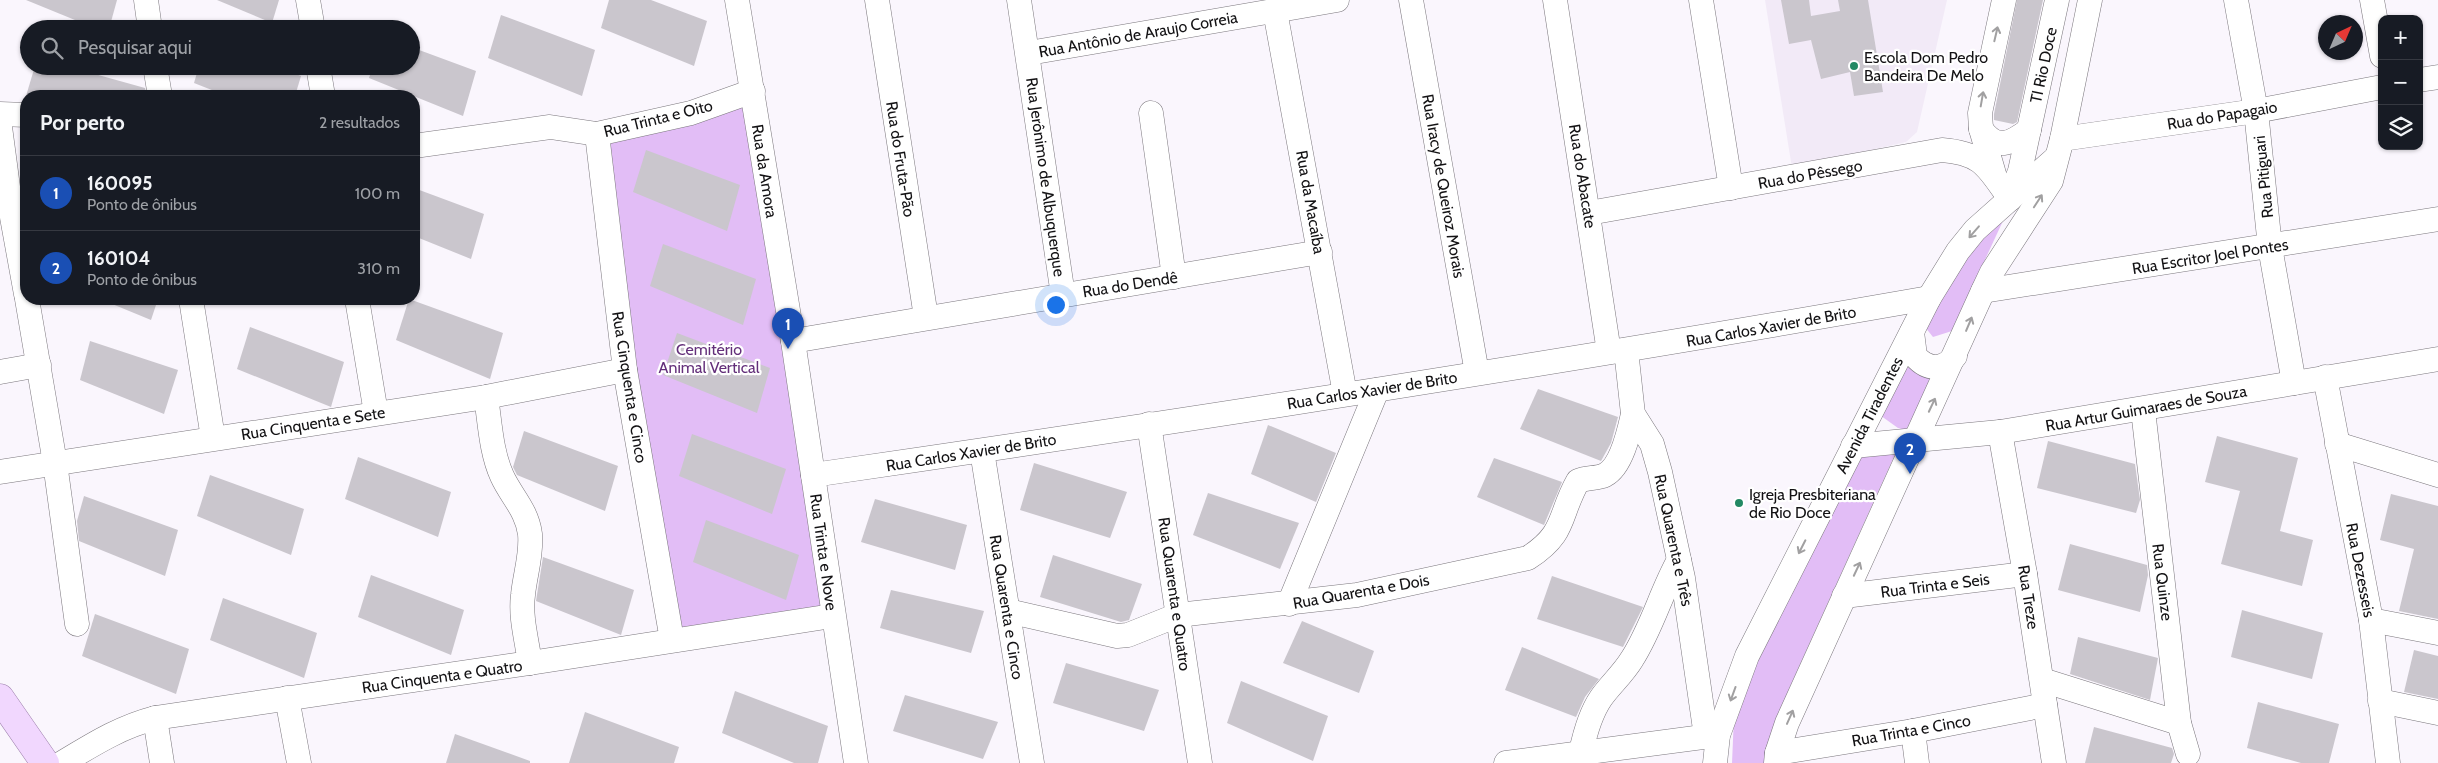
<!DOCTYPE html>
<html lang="pt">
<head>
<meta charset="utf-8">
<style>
  :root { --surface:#171b24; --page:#20242c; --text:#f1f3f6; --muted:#9ea1a6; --line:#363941; --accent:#238964 }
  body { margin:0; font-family:Cabin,sans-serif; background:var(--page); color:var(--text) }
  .controls { position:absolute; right:15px; top:15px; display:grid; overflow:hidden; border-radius:10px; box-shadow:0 1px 4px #0004 }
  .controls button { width:45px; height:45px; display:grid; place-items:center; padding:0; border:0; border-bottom:1px solid var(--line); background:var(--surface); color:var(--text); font:25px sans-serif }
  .compass { position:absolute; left:2318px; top:15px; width:45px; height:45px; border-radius:50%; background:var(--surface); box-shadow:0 1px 4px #0004; rotate:44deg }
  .you { position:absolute; left:1055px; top:304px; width:18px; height:18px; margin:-12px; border:4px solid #fff; border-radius:50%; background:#1a73e8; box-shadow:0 0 0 8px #1a73e833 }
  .badge { display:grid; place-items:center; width:32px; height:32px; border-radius:50%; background:var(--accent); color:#fff; font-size:16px; font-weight:700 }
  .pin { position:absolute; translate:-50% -41px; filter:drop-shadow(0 1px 2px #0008) }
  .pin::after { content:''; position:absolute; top:26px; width:18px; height:15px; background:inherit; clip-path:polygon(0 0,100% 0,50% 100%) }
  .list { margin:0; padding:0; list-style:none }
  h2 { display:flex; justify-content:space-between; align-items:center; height:65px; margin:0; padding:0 20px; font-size:21px }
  h2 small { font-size:16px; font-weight:400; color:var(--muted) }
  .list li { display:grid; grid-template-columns:32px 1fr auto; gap:15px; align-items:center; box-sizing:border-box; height:75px; padding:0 20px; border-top:1px solid var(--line) }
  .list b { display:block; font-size:19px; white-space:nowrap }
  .list p { margin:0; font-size:16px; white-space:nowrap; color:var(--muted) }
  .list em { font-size:16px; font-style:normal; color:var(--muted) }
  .icon { flex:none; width:28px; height:28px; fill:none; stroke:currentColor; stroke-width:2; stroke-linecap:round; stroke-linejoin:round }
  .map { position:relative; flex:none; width:2438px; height:763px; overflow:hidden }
  .search { position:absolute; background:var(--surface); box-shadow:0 1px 4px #0004; left:20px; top:20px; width:400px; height:55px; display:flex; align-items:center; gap:12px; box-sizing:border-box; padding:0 18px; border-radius:28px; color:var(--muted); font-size:19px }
  .panel { position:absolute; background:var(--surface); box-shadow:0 1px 4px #0004; left:20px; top:90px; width:400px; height:215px; border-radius:20px }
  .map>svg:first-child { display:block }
  .built { fill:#f2eaf7 }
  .green { fill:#e2bdf6 }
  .building { fill:#cac6cd }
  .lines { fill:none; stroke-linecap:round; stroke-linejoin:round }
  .minor-casing { stroke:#7b777d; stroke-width:25 }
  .major-casing { stroke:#9d80ac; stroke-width:29 }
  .minor { stroke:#fff; stroke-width:24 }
  .major { stroke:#f1d7fe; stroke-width:28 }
  .oneway { stroke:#a1a0a1 }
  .poi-dot { fill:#238964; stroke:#fff; stroke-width:2 }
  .labels { text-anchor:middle; stroke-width:4.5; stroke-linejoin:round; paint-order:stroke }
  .street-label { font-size:16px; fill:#131214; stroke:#fff }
  .poi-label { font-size:16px; fill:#131214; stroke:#fff; text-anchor:start }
  .park-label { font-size:16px; fill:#632f7a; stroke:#fff }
</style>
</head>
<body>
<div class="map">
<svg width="2438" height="763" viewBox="0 0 2438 763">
  <rect width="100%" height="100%" fill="#faf6fd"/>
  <polygon class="built" points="1765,0 1947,0 1917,132 1906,142 1792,168"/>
  <g class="green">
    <polygon points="753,91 832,616 672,640 597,134"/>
    <polygon points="2008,210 1952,331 1933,337 1925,327 1967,240"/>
    <polygon points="1913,362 1934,379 1906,430 1898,428 1877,413 1898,378"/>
    <polygon points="1898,448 1789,689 1771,763 1732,763 1735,693 1850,460"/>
  </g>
  <g class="building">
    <polygon points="26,0 117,0 109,29 97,29"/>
    <polygon points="217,0 279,0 272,23"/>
    <polygon points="609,0 651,0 707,21 694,66 601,28"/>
    <polygon points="1781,0 1809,0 1811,16 1840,11 1838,0 1868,0 1883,92 1854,96 1850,72 1821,79 1811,40 1789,44"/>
    <polygon points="2017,0 2043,0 2017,122 2013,124 1994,120 1994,114"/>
    <polygon points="501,15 595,50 582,96 488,58"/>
    <polygon points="411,47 476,71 463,116 369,78 373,66 411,66"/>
    <polygon points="35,66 66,66 145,88 146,96 26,96"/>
    <polygon points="199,66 275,66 301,76 295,96 227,96 194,83"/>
    <polygon points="646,150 740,185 727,231 633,192"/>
    <polygon points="414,188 484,214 471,259 414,236"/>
    <polygon points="663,244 756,279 743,325 650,286"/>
    <polygon points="100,299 158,299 151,320"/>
    <polygon points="409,299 503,333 490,379 396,340"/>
    <polygon points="250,327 344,362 331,407 237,369"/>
    <polygon points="677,333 770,368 757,413 663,375"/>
    <polygon points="90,341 178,370 164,414 80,380"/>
    <polygon points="1538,389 1618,417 1611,443 1601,461 1520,429"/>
    <polygon points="1268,425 1336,453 1316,502 1251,474"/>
    <polygon points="524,431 618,466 605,511 517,475 513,467"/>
    <polygon points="692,434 786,469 772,514 679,476"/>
    <polygon points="2217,436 2298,458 2280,531 2313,540 2302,586 2221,564 2240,491 2205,482"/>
    <polygon points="2048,441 2135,464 2140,500 2136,513 2037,488"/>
    <polygon points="358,457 451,492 438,537 345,499"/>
    <polygon points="1494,458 1562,482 1544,525 1477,497"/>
    <polygon points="1034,463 1127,492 1110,538 1020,510"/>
    <polygon points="210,475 304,509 291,555 197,516"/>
    <polygon points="1208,493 1299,523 1280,569 1193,535"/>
    <polygon points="2391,494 2438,506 2438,619 2399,611 2414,549 2380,540"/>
    <polygon points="84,496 178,530 165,576 79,541 77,521"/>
    <polygon points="875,499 967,525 955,570 861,542"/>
    <polygon points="706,520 799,555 786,600 693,562"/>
    <polygon points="2070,544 2147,565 2148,575 2140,612 2058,590"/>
    <polygon points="1053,555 1142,584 1129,620 1121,622 1040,597"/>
    <polygon points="543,557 634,590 621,635 536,601"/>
    <polygon points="371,575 464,610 451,655 358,617"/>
    <polygon points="1552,576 1643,607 1623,647 1537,619"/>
    <polygon points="891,590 984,611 971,653 880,628"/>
    <polygon points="223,598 317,633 304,678 210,640"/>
    <polygon points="2242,610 2323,633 2312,679 2231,657"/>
    <polygon points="95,614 189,649 176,694 82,656"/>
    <polygon points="1302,621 1374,651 1359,693 1283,663"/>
    <polygon points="2078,637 2158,658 2150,700 2070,674"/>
    <polygon points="1522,647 1599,679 1585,697 1576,717 1505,690"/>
    <polygon points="2414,650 2438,656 2438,699 2404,692"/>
    <polygon points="1066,663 1159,690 1144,731 1053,703"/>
    <polygon points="1241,681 1328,716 1313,761 1227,723"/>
    <polygon points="735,691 828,726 818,763 794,763 722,733"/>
    <polygon points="905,695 998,722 983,759 893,731"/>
    <polygon points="2258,702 2339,724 2329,763 2301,763 2247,748"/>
    <polygon points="585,712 679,747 674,763 569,763"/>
    <polygon points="2094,727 2172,748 2174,754 2171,763 2085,763"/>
    <polygon points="455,734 530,761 530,763 446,763"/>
  </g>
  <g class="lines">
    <g class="minor-casing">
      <g id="minor">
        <polyline points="146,0 150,29"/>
        <polyline points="308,0 313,29"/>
        <polyline points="737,0 793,341 856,763"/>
        <polyline points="877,0 926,317"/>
        <polyline points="1019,0 1063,295"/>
        <polyline points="1411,0 1477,373"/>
        <polyline points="1555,0 1609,352"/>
        <polyline points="1701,0 1731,188"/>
        <polyline points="2236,0 2256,111 2270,247 2294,383"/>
        <polyline points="2372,0 2382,56"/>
        <polyline points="1275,11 1345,394"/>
        <polyline points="1029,53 1337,0"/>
        <polyline points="155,66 160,96"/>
        <polyline points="318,66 323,96"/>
        <polyline points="2419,80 2438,77"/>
        <polyline points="1151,113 1174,277"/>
        <polyline points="0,114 26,115"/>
        <polyline points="0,127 12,217 26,294"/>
        <path d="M1981,129C1997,151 2010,144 2029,130"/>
        <polyline points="597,134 625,370 672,640"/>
        <polyline points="2062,139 2256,111 2382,87"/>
        <polyline points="414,146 550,127 597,134 691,113 753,91"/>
        <polyline points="1994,174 1981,129 1980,113 2004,0"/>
        <polyline points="2010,198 2020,171 2057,0"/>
        <path d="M1589,213L1942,150C1983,153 1988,168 2010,199"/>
        <polyline points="1983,291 2438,219"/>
        <polyline points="27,299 55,463 77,624"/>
        <polyline points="191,299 213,438"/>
        <polyline points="357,299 376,413"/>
        <path d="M1912,332L1915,356C1927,370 1943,371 1955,356"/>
        <polyline points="793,341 1320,252"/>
        <polyline points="1626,350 1633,414 1652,444 1660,472 1683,578 1706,736"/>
        <polyline points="0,372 39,365"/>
        <polyline points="2325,377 2371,620 2388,763"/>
        <path d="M486,397C490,423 491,452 502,476C511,496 527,510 530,534C532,555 525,574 523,595C520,617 527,641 530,663"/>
        <polyline points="2143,410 2179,723 2188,754"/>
        <polyline points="1149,424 1200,763"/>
        <polyline points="2000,432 2025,574 2054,763"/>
        <polyline points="2337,444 2438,475"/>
        <polyline points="1853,446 2000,432 2438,359"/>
        <polyline points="982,451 1032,763"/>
        <polyline points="0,472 486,397 625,370"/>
        <path d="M813,475C1186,421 1558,363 1929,298"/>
        <polyline points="1844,596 2025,574"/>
        <polyline points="1289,604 1377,390"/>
        <path d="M1008,611L1117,636L1128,635L1178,615L1357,595L1528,558C1567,533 1558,516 1578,481C1587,477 1597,479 1605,475C1622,466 1629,432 1633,414"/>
        <polyline points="2371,620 2438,633"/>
        <polyline points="2042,680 2179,723"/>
        <polyline points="287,698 299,763"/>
        <polyline points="2380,701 2438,713"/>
        <polyline points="155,718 162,763"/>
        <polyline points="1913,731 1917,763"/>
        <path d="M1581,752C1585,733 1590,714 1601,698C1610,685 1623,674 1632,659C1652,628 1661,592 1679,560"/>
        <polyline points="1777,753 1913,731 2045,705"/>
        <path d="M62,763C92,745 120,727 155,718L530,663L832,616"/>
        <polyline points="1506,763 1718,735"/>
        <polyline points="1715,763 1718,735 1747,656 1929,298 1958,251 1975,230 2056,158"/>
        <polyline points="1776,763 1777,753 1787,723 1983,291 1992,272 2051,181 2062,139 2090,0"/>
      </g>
    </g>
    <g class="major-casing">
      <polyline id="major" points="0,698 45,763"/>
    </g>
    <use href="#minor" class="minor"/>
    <use href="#major" class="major"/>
  </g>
  <defs><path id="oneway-shaft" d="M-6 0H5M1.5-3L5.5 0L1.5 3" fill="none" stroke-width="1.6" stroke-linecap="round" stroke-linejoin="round" transform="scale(1.25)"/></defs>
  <g class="oneway">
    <use href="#oneway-shaft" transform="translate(1996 34) rotate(-77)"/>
    <use href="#oneway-shaft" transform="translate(1982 99) rotate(-80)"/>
    <use href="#oneway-shaft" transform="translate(2038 201) rotate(-57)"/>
    <use href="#oneway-shaft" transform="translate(1974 232) rotate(131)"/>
    <use href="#oneway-shaft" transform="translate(1969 324) rotate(-67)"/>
    <use href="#oneway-shaft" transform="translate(1932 405) rotate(-65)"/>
    <use href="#oneway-shaft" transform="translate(1802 547) rotate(117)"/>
    <use href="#oneway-shaft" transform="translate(1857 569) rotate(-65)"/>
    <use href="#oneway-shaft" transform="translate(1733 694) rotate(110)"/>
    <use href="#oneway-shaft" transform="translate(1790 717) rotate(-66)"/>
  </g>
  <g class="poi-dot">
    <circle cx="1854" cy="66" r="5"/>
    <circle cx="1739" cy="503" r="5"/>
  </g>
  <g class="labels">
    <g class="street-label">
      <text transform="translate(1138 34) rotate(-10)" y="6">Rua Antônio de Araujo Correia</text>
      <text transform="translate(2043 65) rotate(-78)" y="6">TI Rio Doce</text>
      <text transform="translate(2222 115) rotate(-9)" y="6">Rua do Papagaio</text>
      <text transform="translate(658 118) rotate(-14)" y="6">Rua Trinta e Oito</text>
      <text transform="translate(901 159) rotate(81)" y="6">Rua do Fruta-Pão</text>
      <text transform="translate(765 171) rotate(81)" y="6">Rua da Amora</text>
      <text transform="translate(1810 174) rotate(-10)" y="6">Rua do Pêssego</text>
      <text transform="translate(1583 176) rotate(81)" y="6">Rua do Abacate</text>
      <text transform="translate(1046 177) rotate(82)" y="6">Rua Jerônimo de Albuquerque</text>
      <text transform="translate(2263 177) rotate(-96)" y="6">Rua Pitiguari</text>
      <text transform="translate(1444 186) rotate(80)" y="6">Rua Iracy de Queiroz Morais</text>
      <text transform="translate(1311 202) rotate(80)" y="6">Rua da Macaíba</text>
      <text transform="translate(2210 256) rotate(-9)" y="6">Rua Escritor Joel Pontes</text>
      <text transform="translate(1130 284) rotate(-9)" y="6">Rua do Dendê</text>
      <text transform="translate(1771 326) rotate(-10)" y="6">Rua Carlos Xavier de Brito</text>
      <text transform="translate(630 387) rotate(81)" y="6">Rua Cinquenta e Cinco</text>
      <text transform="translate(1372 390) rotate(-9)" y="6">Rua Carlos Xavier de Brito</text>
      <text transform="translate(2146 408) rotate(-10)" y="6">Rua Artur Guimaraes de Souza</text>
      <text transform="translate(1869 415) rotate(-63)" y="6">Avenida Tiradentes</text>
      <text transform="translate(313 423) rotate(-9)" y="6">Rua Cinquenta e Sete</text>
      <text transform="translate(971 452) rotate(-9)" y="6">Rua Carlos Xavier de Brito</text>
      <text transform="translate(1674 540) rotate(78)" y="6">Rua Quarenta e Três</text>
      <text transform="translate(824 552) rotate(82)" y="6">Rua Trinta e Nove</text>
      <text transform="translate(2361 570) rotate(79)" y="6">Rua Dezesseis</text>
      <text transform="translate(2163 582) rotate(83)" y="6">Rua Quinze</text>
      <text transform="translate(1935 585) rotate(-7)" y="6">Rua Trinta e Seis</text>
      <text transform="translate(1361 591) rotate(-10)" y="6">Rua Quarenta e Dois</text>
      <text transform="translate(1175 594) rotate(82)" y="6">Rua Quarenta e Quatro</text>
      <text transform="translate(2029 597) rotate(81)" y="6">Rua Treze</text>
      <text transform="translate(1007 607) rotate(81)" y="6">Rua Quarenta e Cinco</text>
      <text transform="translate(442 676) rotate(-8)" y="6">Rua Cinquenta e Quatro</text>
      <text transform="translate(1911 730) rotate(-10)" y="6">Rua Trinta e Cinco</text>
    </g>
    <g class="poi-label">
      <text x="1864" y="63">Escola Dom Pedro<tspan x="1864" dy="18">Bandeira De Melo</tspan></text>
      <text x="1749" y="500">Igreja Presbiteriana<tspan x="1749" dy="18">de Rio Doce</tspan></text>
    </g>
    <g class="park-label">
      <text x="709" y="355">Cemitério<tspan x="709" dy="18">Animal Vertical</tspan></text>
    </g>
  </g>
</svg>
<div class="controls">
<button>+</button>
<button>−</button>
<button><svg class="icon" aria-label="layers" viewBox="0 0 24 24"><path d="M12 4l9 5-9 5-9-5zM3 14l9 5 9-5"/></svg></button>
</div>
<svg class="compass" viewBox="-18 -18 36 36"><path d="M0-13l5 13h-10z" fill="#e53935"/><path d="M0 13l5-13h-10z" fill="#9ea1a6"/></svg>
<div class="you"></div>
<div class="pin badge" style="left:788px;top:349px;background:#1a4fb4">1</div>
<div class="pin badge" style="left:1910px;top:474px;background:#1a4fb4">2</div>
<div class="search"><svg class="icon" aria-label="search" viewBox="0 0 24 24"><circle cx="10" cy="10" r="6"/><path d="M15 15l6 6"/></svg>Pesquisar aqui</div>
<section class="panel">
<h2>Por perto<small>2 resultados</small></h2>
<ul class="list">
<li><span class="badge" style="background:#1a4fb4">1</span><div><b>160095</b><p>Ponto de ônibus</p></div><em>100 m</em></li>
<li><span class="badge" style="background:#1a4fb4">2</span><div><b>160104</b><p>Ponto de ônibus</p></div><em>310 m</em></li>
</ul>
</section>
</div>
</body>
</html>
